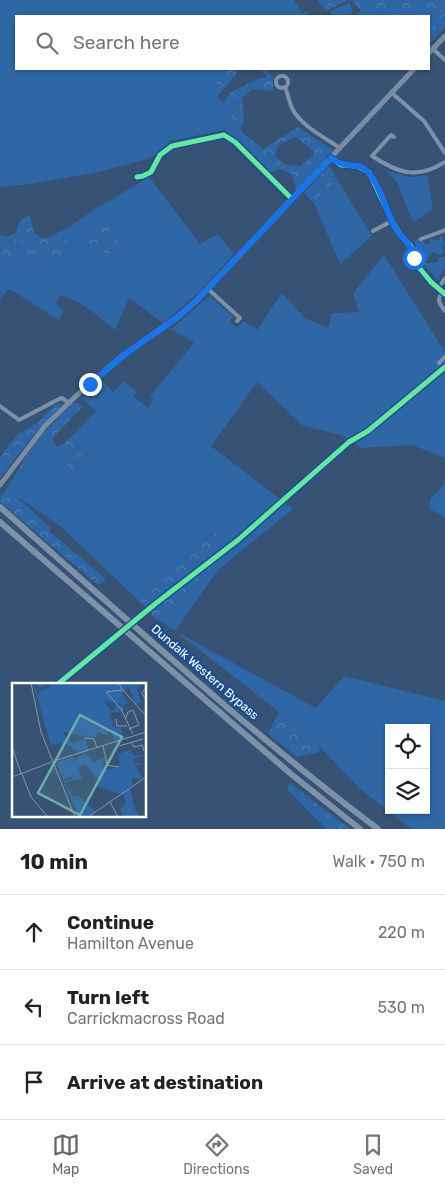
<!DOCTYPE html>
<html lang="en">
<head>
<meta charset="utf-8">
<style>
  :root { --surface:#fff; --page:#f2f2f2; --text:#222; --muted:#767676; --line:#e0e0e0; --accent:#666a6f }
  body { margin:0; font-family:Rubik,sans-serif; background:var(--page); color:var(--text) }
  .controls { position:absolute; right:15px; bottom:15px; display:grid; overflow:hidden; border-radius:0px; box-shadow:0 1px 4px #0004 }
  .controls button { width:45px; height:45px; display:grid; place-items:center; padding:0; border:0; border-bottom:1px solid var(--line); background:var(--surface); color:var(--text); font:25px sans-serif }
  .stop { position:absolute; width:15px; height:15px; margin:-11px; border:4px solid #1a73e8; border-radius:50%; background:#fff }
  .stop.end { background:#1a73e8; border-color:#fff; box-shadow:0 1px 5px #0008 }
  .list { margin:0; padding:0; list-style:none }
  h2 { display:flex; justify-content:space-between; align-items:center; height:65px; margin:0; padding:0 20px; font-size:21px }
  h2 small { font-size:16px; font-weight:400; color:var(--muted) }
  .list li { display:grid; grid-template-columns:32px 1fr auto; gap:15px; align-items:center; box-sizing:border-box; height:75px; padding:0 20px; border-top:1px solid var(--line) }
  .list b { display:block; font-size:19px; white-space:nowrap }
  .list p { margin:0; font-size:16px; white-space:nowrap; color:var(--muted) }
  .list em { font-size:16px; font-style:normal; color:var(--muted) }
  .icon { flex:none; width:28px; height:28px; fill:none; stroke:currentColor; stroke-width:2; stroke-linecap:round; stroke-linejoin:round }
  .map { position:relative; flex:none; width:445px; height:829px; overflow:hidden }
  .search { position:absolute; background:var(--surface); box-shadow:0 1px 4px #0004; left:15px; right:15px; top:15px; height:55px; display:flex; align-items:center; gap:12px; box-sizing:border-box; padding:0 18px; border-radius:0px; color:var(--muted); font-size:19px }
  .sheet { height:290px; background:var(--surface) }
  nav { display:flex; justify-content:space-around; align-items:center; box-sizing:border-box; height:70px; border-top:1px solid var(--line); background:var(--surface); font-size:14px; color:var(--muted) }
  nav a { display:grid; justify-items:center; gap:2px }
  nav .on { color:var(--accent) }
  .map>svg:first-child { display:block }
  .green { fill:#2f66a5; fill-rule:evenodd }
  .forest { fill:url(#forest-crowns); fill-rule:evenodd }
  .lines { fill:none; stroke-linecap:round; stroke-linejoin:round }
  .stream { stroke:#3b618d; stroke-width:1 }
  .street { stroke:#7d92a8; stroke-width:4 }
  .secondary { stroke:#798da4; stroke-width:5 }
  .highway { stroke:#7e92a7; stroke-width:6 }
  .cycleway-casing { stroke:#1b4f8f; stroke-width:8 }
  .cycleway { stroke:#66e7a1; stroke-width:5 }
  .route { stroke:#1a73e8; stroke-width:6 }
  .labels { text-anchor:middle; stroke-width:5; stroke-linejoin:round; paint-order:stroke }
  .street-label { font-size:12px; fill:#fff; stroke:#1b4f8f }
  .inset-road { fill:none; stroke:#8697ac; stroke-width:1 }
  .view { fill:#6fada8; fill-opacity:0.15; stroke:#6fada8; stroke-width:2.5 }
  .inset-edge { fill:none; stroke:#fff; stroke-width:2.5 }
</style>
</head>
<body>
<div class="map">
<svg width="445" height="829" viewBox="0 0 445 829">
  <defs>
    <pattern id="forest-crowns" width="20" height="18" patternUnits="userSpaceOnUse" patternTransform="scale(1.25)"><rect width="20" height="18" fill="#2f66a5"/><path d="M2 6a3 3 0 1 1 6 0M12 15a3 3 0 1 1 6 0" fill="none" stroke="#4e7db2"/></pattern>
  </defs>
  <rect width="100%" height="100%" fill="#365274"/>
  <g class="green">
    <polygon points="0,0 294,0 302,14 306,11 310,16 16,16 16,69 225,69 211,92 234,111 224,130 171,141 158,154 144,160 98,172 32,184 0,187"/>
    <polygon points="350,3 353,13 344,16 332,16 330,11"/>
    <polygon points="386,171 411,177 427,175 433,209 414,222 411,218 397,182"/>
    <path d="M149,177L200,244L218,234L234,254L198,293L163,323L129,298L115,330C99,317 80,299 60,296L56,304L64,310L59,320L9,289L0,299V261L3,262L18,242L6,238L16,232L28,255L26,270L36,257L47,260C60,249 67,246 68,228L92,211Z"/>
    <polygon points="337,179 372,236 340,264 314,203"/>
    <polygon points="439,236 442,236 445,245 442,246 444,254 438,255 433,252 429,256 428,260 421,261 414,241 420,237 426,245 430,243 430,238 433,241 440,239"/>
    <path d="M384,255L445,352V458L412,445L361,448L342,435L303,426L257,382L211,446L293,509L218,570L175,631L316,708L344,676L445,701V829H412L405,824L360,789L320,747L279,712L175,631L155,618L218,570L215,533L140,602L60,526L13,494L29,457L25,458L44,432L52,439L57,447L64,443L70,456L89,465L71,437L96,411L81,398L101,379L113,392L124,381L137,392L133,396L148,408L154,399L150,396L194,343L171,329L209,296L233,316L230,322L237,327L244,321L257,330L282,293L305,318L328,328L332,313L359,312L353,293ZM389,728H426V810H389Z"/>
    <polygon points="441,256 445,257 445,269 444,269 439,277 441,278 438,281 423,263 436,263"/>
    <polygon points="445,484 445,518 429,508 430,499"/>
  </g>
  <g class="forest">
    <polygon points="317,0 348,0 327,11"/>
    <polygon points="352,0 445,0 445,27 429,44 429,16 353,16 361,11"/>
    <polygon points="225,69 240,69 217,97 211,92"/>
    <path d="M259,69H265L273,78V91L253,89L242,98L244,121L240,130L263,149L298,127L333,150L296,191L292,174L279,169L270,173L224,130L234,111L224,102L231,92L260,78H266L268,76ZM296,137L315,153L301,166L286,165L276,158C275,142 284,142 296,137Z"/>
    <polygon points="329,165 337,179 314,203 304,193"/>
    <polygon points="30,215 34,233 44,239 68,228 68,240 61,249 62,265 36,257 25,272 28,255 16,232 20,221"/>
    <polygon points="95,224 110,224 117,233 118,255 94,251 88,239"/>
    <polygon points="0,235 19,242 7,261 0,261"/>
    <polygon points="73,403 79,403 83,406 52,439 44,432"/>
    <polygon points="56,404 63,404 33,436 0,478 0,457 18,434 37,423"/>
    <polygon points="71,437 89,465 73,473 65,463 70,456 64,443"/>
    <polygon points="29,456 13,494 50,527 49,531 106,579 98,585 0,502 0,495 4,493 25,458"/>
    <polygon points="215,533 225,545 218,570 155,618 140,602"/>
    <polygon points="279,712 320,747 319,752 297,757 268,733"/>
    <polygon points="290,783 350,829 326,829 287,789"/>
  </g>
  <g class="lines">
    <polyline class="stream" points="303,424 340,435 344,438 355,452"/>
    <g class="street">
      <polyline points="433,49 445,60"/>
      <circle cx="282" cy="82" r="6"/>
      <path d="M285,87C288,94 289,103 293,110C303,127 324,137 340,148"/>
      <polyline points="392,93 424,121 445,153"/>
      <path d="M394,137L391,135L372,156C398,173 417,180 445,162"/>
      <polyline points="331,158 341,165 357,166 369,172 392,221 401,236 411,246 417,265 431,282 445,294"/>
      <polyline points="137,177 143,176 151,172 160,155 172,146 224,135 235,142 292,199"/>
      <polyline points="373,231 392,221"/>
      <polyline points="421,239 445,230"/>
      <polyline points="208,289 240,318 237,321"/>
      <polyline points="438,289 445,278"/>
      <path d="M442,293C436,300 440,304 445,311"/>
      <polyline points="439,363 445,357"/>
      <polyline points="0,406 19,420 59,399 62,398 69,403"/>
    </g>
    <g class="secondary">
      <polyline points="429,53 445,36"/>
      <polyline points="0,485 45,426 76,396 123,355 176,319 196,301 414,69"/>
    </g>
    <g class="highway">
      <path d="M0,507C124,616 246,730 378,829"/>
      <polyline points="0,522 291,774 360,829"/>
    </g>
    <g class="cycleway-casing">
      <g id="cycleway">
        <polyline points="331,158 341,165 357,166 369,172 392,221 401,236 411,246 417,265 431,282 445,294"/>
        <polyline points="137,177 143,176 151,172 160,155 172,146 224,135 235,142 292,199"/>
        <polyline points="58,684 155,604 238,540 349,442 368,431 445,367"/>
      </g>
    </g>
    <use href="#cycleway" class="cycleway"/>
  </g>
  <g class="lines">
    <path class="route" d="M90,384L124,355L176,318L196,301L331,158C346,170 356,161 366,170C378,180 387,214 396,229C404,240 411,244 414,258"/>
  </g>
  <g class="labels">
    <g class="street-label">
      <text transform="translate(205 672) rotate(41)" y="4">Dundalk Western Bypass</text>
    </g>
  </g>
  <g transform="translate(12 683)">
    <rect width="134" height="134" fill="#365274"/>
    <path d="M21,0L28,15L27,9L39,3L34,1L28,5L24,0H130L125,6L129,19L120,22L123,20L116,3L110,11L116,19L113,22L91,17L100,29L105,22L111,23L112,28L97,30L101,40L98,39L99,44L96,45V53L86,49L83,55L50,49L60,60L73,56L77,68L67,70L54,60L40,61V66ZM73,70L82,79L91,75L92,87L122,81L131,95H120V102L108,111L84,103L88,99L73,81L66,84L70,95L53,100L62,114L66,113L83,128L75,134H67L52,98L60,96L61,93L51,96L44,79L52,77L53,80V77L61,74L62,78ZM118,105L123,126L127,134H111L108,127L114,120L110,110Z" fill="#2f66a5"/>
    <path d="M101,40L100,43L109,45L112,55L103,59L97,45L98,39ZM118,67L123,73L134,72L121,76L122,80L134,81L108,84L106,71Z" fill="#2f66a5"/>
    <path class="inset-road" d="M19,0L29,49L63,134M107,0L110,7L94,9L109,26L121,51M134,4L130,10L134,17M111,7L134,33M104,36L105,43H115M113,37L116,29L121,27L127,42L117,46M72,55L82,56L85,65M119,60L122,64L130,62L132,68M91,63L95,82L107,84M107,63L131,56M0,64L9,90M42,78L134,49M10,91L19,114L36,134M0,94L40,79M98,119L106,134M76,134L134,94"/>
    <path class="view" d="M68,32L110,54L68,132L26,110Z"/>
    <rect width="134" height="134" class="inset-edge"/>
  </g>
</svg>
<div class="controls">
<button><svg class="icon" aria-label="locate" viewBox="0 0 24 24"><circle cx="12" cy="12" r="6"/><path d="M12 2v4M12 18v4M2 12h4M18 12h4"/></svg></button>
<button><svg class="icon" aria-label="layers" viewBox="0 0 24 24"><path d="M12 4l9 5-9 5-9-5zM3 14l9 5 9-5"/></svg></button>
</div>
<div class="stop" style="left:414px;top:258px"></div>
<div class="stop end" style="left:90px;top:384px"></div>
<div class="search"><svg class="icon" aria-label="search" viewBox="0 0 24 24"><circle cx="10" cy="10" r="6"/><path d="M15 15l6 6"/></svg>Search here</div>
</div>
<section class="sheet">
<h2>10 min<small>Walk · 750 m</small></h2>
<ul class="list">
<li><svg class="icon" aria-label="ahead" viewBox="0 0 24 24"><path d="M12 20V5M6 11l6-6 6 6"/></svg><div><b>Continue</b><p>Hamilton Avenue</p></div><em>220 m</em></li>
<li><svg class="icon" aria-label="left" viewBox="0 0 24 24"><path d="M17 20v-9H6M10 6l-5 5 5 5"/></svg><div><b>Turn left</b><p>Carrickmacross Road</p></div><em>530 m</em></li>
<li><svg class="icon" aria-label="arrive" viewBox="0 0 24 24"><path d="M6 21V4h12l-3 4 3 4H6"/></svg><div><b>Arrive at destination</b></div></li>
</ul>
</section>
<nav>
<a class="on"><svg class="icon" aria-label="map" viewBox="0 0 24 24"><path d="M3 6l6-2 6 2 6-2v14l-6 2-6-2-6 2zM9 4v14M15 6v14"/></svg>Map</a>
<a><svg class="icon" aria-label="directions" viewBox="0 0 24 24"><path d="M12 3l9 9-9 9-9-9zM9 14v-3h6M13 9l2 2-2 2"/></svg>Directions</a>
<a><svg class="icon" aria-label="saved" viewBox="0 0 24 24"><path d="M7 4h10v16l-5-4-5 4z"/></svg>Saved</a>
</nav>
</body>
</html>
